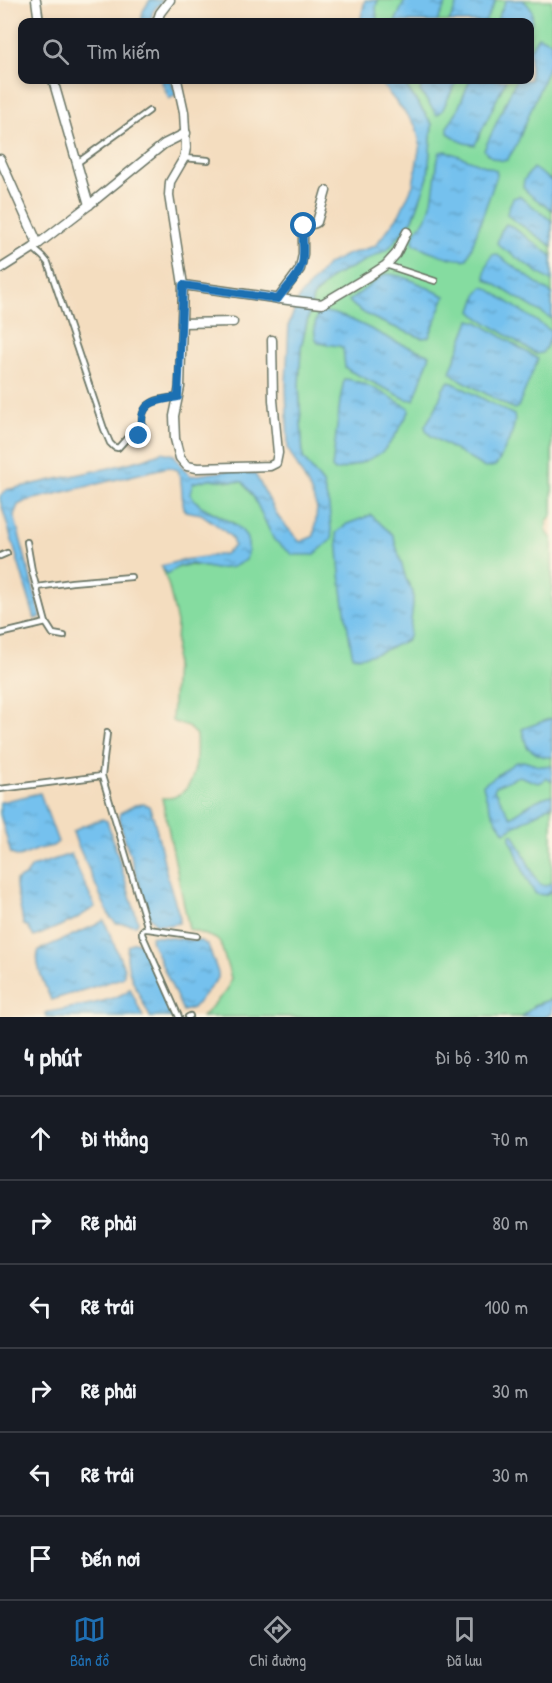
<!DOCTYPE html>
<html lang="vi">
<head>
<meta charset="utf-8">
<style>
  :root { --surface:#171b24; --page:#242831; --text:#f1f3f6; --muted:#9ea1a6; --line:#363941; --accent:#1f6fb2 }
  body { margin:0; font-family:"Patrick Hand",sans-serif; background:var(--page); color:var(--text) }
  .stop { position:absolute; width:18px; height:18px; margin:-14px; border:4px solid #1f6fb2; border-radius:50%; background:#fff }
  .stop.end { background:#1f6fb2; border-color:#fff; box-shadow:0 2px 6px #0008 }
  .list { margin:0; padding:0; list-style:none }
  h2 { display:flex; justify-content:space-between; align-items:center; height:78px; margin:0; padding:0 24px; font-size:26px }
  h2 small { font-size:20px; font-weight:400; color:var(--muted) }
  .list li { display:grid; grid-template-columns:39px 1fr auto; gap:18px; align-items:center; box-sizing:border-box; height:84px; padding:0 24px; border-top:2px solid var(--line) }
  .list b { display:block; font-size:22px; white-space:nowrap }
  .list em { font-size:20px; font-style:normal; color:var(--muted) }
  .icon { flex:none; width:33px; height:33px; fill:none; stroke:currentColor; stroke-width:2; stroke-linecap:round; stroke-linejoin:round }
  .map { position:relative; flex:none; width:552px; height:1017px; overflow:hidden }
  .search { position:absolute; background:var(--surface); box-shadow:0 3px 9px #0003; left:18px; right:18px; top:18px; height:66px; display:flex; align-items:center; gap:15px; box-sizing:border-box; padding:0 21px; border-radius:12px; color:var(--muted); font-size:22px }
  .sheet { height:582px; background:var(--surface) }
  nav { display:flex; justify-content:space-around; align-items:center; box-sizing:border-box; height:84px; border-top:2px solid var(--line); background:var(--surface); font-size:16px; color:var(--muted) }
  nav a { display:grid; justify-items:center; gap:3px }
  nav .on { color:var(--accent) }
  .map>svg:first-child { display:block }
  .green { fill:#85dca0; stroke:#528c6a; stroke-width:1.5 }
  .water { fill:url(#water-ripples); stroke:#4a7f91; stroke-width:1.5 }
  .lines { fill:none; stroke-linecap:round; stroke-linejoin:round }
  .service-casing { stroke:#6a7565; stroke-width:8 }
  .minor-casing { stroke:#6a7565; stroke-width:11 }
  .service { stroke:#fff; stroke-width:4.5 }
  .minor { stroke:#fff; stroke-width:8 }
  .route { stroke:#1f6fb2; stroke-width:8 }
</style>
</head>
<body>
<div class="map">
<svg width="552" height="1017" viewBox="0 0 552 1017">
  <defs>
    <pattern id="water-ripples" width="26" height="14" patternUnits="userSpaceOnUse" patternTransform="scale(1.5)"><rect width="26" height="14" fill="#74c1ee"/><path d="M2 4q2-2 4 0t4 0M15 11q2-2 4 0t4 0" fill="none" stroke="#5f9ec2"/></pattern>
  </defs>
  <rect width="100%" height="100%" fill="#fcf5e5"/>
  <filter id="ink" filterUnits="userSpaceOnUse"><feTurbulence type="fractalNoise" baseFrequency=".0167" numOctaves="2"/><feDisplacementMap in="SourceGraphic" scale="12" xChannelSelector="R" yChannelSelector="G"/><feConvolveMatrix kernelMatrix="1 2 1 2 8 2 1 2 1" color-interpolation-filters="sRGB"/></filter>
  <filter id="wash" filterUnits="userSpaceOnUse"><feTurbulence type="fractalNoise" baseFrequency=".008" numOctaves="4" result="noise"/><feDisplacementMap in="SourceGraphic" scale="24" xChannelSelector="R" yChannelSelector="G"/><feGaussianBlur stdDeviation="1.35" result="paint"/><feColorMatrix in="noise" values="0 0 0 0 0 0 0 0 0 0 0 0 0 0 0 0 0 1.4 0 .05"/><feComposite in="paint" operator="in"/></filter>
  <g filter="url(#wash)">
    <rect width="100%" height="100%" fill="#f4ddbf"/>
    <path class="green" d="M378,0H551L552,1V515L547,521L546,531L552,539V999L535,1005L522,1017H202L227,990L231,978L220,942L214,938L189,929L162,798C166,798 173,798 176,796C198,787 197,754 196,735L188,727L172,721L177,623L169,587L163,570L167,573C189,561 191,566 214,568C220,569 227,567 233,567L235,524L199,505L190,494L193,483L209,479L243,482L254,498L264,516L314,555L323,484L303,458L299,386L301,347L313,297L332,277L388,249L413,219L428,177L432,124L402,80H530V22H377L376,6Z"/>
    <g class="water">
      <polygon points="150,0 163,0 153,11 150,22 141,22 143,11"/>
      <polygon points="365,0 378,0 376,6 377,22 360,22"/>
      <polygon points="405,0 448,0 437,22 395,22"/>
      <polygon points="459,0 496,0 485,22 449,22"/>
      <path d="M506,0H523C533,9 535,13 530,26V22H496Z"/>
      <path d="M538,36L552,42V59L516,146L507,160C500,162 488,157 484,150L516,80H530V50Z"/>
      <polygon points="161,80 171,80 176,95 169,99"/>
      <path d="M378,80H402L432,124L428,177L413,219L388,249L332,277L313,297L301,347L299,386L303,458L323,484L329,506L332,539L314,555H293L274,540L254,498L243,482L209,479L193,483L190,494C193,498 196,502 200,505C221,521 258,524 246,560L233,567L215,569L192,564L179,566L167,574L161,566L183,560L225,554L234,546L232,538L222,529L201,514L185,511C180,497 184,486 178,470L168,467L26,501L18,505L14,515L41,617L35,619L0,500V496L6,490L109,468L144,459L162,452L174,455L184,469L191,476L233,470L255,474L279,518L300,542L314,536L317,508L309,487L288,449L286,384L289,324L300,296L328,264L346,255L375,246L399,215L413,185L420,144L416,126Z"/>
      <polygon points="423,80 457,80 442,111 437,115 420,91"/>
      <polygon points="470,80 506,80 475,145 464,143 448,133 448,126 457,111"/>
      <path d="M446,151L496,170L497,175L471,249L467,259C455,262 426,250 414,244C410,233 422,226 427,216C434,204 435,174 438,159L440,152Z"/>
      <path d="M533,168L552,181V210C543,203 528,196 523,187L524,180Z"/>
      <polygon points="519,196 552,221 552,246 512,219 507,214 508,209 513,198"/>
      <polygon points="506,224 511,226 552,256 552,282 501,247 497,243 501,231"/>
      <path d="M496,254L552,294V319L486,279C483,271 488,262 492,255Z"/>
      <path d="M385,274C406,274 426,288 445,296L429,337L422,338C401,329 363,318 349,301Z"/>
      <path d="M483,287L487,288L551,331C551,339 547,347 542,353L536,354L478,317L472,311L478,293Z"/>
      <path d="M319,311C346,314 370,329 394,341C406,346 419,350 430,355L414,400L406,399L350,371L345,367L343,348L339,346L318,343C312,334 315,320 319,311Z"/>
      <polygon points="470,320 478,322 538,359 518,407 515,409 508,406 458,378 450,372"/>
      <path d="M344,379C366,381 387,396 406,406L409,408V412C401,425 394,441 383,451C372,460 348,468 335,471L332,468L340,401Z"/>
      <path d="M449,381L514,415C518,426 504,450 499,461L495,466L485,468L431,436L426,430L425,426L437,406L443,389Z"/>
      <path d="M371,515L393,535L406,579L413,592V605L409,637L407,640C394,646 367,660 353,656L352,653C347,623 341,592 339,562C338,552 338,543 336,533L347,524Z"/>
      <polygon points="552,718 552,757 545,757 537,754 527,747 522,729"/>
      <path d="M523,761L540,766H552V782L546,778L544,781L538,783L519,776L496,786L494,790C501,798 504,809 511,817C524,809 536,798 552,795V805L505,832C494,820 486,801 483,785L516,762Z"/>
      <polygon points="40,793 58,842 53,846 39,849 19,857 11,854 0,814 0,802"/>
      <polygon points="144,804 149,806 154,819 168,879 180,918 179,923 169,925 156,924 150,917 120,824 120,813 135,805"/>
      <polygon points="102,819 107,821 138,922 136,925 116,923 110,917 76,841 73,832 80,827"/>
      <path d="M511,834L514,835L536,879L540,884L545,886L552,882V891L545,895L536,894C523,879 520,857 510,839Z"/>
      <path d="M71,854L95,907L74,920L34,937L28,927L23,924C22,909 15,894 16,881L26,875L32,867Z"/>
      <path d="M104,920L124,968V974L122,978L51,1000C46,988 33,962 39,950L96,925Z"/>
      <polygon points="153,936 201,941 208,945 218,973 218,978 193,1008 183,1011 152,943 151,937"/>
      <path d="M134,942L142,944L174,1017H150C141,996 122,969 128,946Z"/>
      <path d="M130,988L143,1017H47L46,1013C64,1008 121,1002 130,988Z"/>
      <polygon points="552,999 552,1014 545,1017 522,1017 535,1005"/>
    </g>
  </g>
  <g filter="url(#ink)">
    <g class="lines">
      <g class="service-casing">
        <g id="service">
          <polyline points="184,158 208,160"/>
          <polyline points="77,163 149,111"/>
          <path d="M33,248L43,257L48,263L104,429L110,443L114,447L118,448L127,438L139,436L142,434C143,428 142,424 142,418C144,399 163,399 178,397"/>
          <polyline points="386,265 435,281"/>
          <polyline points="0,556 7,553"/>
          <polyline points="37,587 72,582 131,577"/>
          <polyline points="46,623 53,634 64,636"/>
          <polyline points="0,634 46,623 32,571 27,542"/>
          <polyline points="107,733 102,776 148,929 197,936"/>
          <polyline points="0,789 102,776"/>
          <polyline points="148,929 144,929 142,931 142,934 179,1017"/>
          <polyline points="188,1017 190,1016"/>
        </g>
      </g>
      <g class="minor-casing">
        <g id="minor">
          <polyline points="36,0 39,22"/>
          <polyline points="157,22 160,13 170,0"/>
          <polyline points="53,80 89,205"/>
          <polyline points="177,80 184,112 186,148 184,158 170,182 169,195 183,285 180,387 174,416 175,439 180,458 187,466 197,468 270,466 276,463 278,453 273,400 272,340"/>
          <polyline points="0,159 38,244"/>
          <polyline points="0,269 33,248 89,205 164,144 186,133"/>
          <polyline points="183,285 288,300 322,304 369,276 386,265 396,254 407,232"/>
          <path d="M278,299L300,269L303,254V228C306,222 313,226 317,222L326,191"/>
          <polyline points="182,323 233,322"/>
        </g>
      </g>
      <use href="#service" class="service"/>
      <use href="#minor" class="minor"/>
    </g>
  </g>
  <g class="lines" filter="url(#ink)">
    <path class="route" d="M139,436C143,431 143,429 142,422C141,400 161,400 178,397L183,285L278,299C286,287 298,278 302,264C305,251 301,238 304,226"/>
  </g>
</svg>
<div class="stop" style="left:304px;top:226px"></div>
<div class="stop end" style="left:139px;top:436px"></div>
<div class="search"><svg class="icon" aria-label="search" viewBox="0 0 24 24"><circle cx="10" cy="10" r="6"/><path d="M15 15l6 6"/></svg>Tìm kiếm</div>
</div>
<section class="sheet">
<h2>4 phút<small>Đi bộ · 310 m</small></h2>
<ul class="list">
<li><svg class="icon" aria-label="ahead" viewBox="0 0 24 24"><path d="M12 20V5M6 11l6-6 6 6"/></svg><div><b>Đi thẳng</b></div><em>70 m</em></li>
<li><svg class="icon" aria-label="right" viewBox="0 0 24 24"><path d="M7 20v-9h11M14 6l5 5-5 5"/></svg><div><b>Rẽ phải</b></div><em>80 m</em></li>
<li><svg class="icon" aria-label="left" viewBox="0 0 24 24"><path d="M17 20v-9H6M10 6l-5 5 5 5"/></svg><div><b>Rẽ trái</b></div><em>100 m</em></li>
<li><svg class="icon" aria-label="right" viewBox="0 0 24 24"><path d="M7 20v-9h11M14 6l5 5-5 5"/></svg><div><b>Rẽ phải</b></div><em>30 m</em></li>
<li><svg class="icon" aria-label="left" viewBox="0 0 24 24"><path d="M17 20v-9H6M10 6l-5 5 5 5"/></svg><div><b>Rẽ trái</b></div><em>30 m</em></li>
<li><svg class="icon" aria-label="arrive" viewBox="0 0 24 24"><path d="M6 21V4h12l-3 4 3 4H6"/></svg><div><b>Đến nơi</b></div></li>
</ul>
</section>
<nav>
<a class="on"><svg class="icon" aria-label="map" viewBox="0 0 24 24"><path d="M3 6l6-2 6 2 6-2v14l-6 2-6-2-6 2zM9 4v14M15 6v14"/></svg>Bản đồ</a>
<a><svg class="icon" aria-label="directions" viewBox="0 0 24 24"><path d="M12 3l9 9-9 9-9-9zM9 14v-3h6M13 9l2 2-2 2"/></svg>Chỉ đường</a>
<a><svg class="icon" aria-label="saved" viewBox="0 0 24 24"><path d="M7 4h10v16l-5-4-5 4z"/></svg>Đã lưu</a>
</nav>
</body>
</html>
